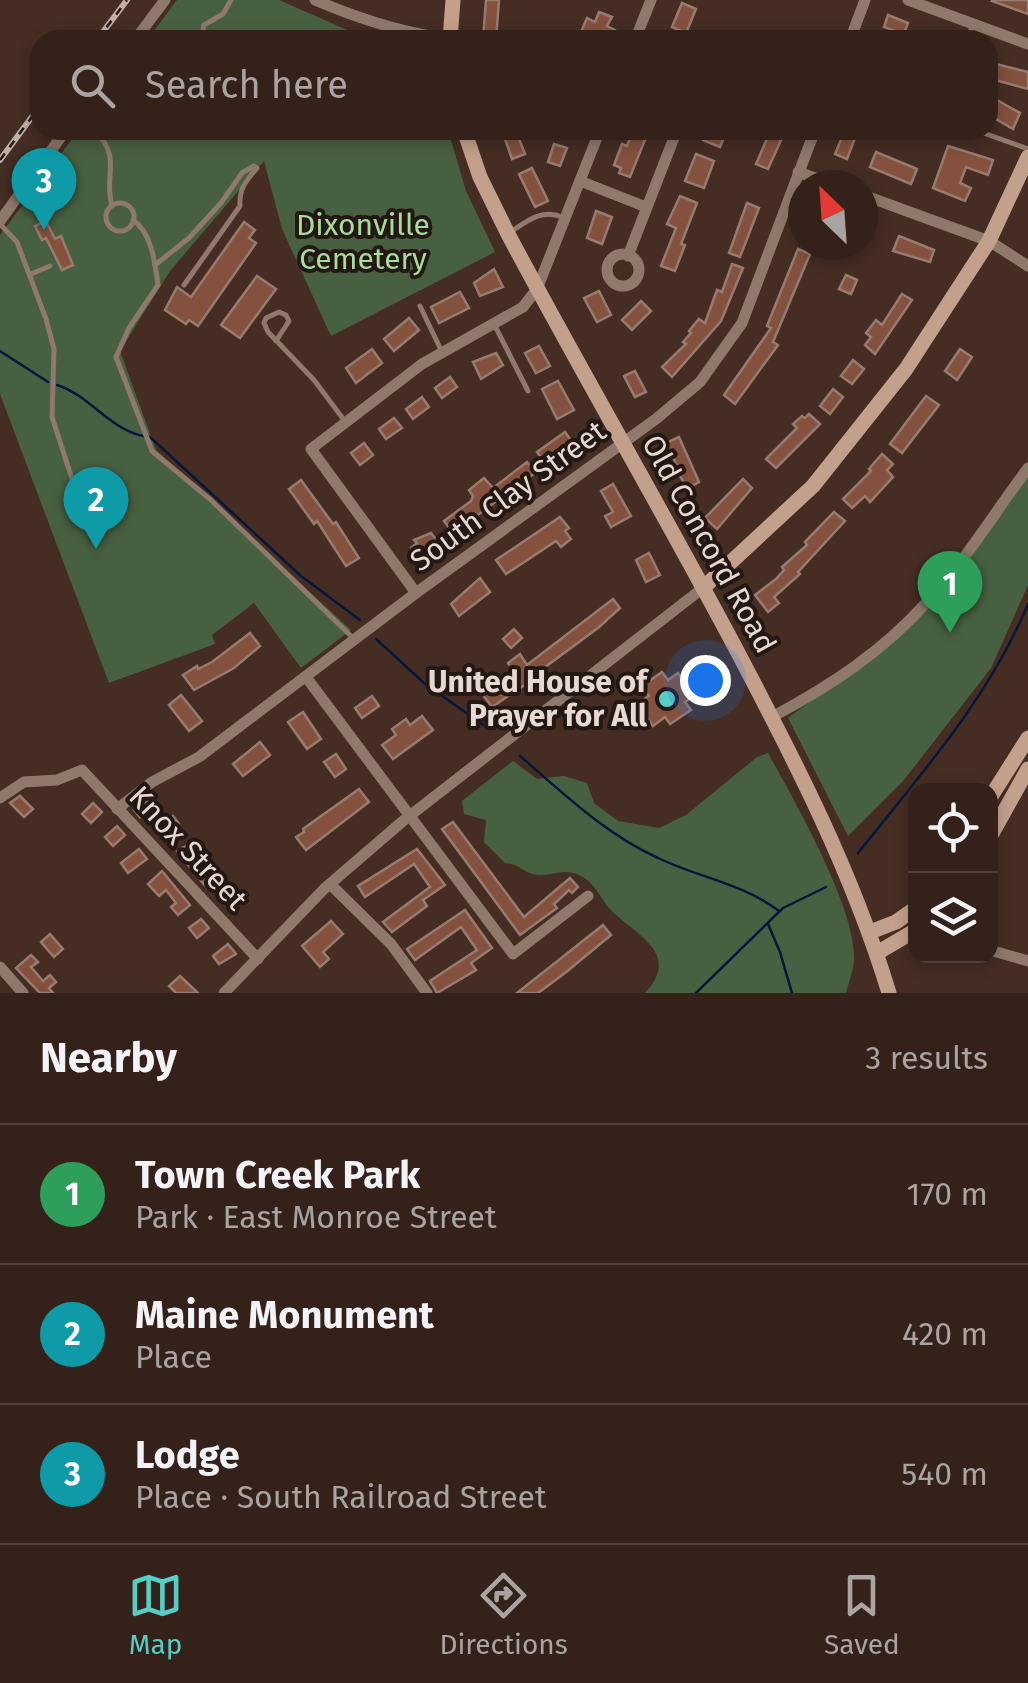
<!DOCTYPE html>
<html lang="en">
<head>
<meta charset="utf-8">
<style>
  :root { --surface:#34221a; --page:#3f2f27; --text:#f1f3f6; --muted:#a9a4a2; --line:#4e3f39; --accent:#55cec5 }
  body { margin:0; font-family:"Fira Sans",sans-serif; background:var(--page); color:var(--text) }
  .controls { position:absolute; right:30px; bottom:30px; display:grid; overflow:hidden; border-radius:20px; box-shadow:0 5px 15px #0003 }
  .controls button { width:90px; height:90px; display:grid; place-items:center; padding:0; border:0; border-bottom:2px solid var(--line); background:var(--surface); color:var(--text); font:50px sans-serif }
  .compass { position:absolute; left:788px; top:170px; width:90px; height:90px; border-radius:50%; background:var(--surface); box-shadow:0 5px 15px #0003; rotate:335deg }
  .you { position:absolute; left:705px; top:680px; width:35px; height:35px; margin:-25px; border:8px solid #fff; border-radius:50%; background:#1a73e8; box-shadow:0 0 0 15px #1a73e833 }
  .badge { display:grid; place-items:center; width:65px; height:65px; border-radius:50%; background:var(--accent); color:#fff; font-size:32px; font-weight:700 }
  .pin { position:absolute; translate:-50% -82px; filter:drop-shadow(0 2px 5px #0008) }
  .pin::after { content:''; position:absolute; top:52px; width:35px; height:30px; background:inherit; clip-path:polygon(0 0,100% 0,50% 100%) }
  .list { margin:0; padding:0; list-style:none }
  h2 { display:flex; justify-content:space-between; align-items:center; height:130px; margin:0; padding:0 40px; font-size:42px }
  h2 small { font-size:32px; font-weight:400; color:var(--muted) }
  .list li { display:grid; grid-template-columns:65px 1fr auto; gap:30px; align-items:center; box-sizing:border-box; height:140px; padding:0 40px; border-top:2px solid var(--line) }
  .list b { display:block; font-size:38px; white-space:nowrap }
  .list p { margin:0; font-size:32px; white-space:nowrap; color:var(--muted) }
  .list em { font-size:32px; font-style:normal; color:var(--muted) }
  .icon { flex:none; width:55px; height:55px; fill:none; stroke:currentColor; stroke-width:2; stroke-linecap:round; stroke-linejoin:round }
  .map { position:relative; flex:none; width:1028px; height:993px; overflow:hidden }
  .search { position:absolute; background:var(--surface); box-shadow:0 5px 15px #0003; left:30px; right:30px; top:30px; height:110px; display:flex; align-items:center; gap:25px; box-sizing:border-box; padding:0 35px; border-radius:30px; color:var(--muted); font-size:38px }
  .sheet { height:550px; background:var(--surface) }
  nav { display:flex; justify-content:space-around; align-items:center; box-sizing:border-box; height:140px; border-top:2px solid var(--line); background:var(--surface); font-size:28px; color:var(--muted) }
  nav a { display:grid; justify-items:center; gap:5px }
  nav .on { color:var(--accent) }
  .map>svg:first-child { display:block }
  .green { fill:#486042 }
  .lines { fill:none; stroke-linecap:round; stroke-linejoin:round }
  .stream { stroke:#05183b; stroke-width:2.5 }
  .building { fill:#83513e; stroke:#987b70; stroke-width:2.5 }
  .lane { stroke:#8e796c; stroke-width:5 }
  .street { stroke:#8e796c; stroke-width:11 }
  .secondary { stroke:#c2a08b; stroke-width:15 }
  .rail-casing { stroke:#c0aea7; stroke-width:6 }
  .rail { stroke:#231814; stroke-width:2.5; stroke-dasharray:8; stroke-linecap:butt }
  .poi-dot { fill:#55cec5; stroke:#231814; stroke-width:4 }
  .labels { text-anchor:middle; stroke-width:8; stroke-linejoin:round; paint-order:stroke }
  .park-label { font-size:30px; fill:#a7dc9b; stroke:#231814 }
  .street-label { font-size:30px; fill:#e8d8d2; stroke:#231814 }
  .poi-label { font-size:30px; font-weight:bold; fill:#e8d8d2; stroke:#231814; text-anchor:end }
</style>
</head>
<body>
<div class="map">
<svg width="1028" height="993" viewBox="0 0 1028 993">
  <rect width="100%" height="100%" fill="#452d23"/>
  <g class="green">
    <polygon points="177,0 279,0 354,33 377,40 147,40"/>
    <polygon points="79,130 448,130 466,191 495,252 331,336 282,229 264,161 170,271 120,351 156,450 351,630 301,668 254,603 212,635 215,644 109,683 0,394 0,235"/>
    <polygon points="1028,468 1028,585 991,668 904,780 848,836 788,718 858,666 929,601"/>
    <path d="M768,753C794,800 853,903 854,955C855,967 849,981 846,993H645C683,952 633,934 610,909C599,897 595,882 579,875C563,867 549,878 533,874C522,871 517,863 505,863L484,842L486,820L464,814L462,801L513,761L537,779L564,776L587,783L594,803L618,821L659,828L686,815L757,757Z"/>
  </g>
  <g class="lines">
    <g class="stream">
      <polyline points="0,351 48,382"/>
      <path d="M57,385C92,396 112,434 150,437L301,576L360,620"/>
      <polyline points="376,639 424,683 489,729"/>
      <path d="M520,756C563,793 605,834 658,858C697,877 744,884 779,911"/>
      <path d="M858,853C921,774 989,698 1028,604"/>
      <polyline points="768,924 780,952 792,993"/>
      <polyline points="696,993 783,908 826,887"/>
    </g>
  </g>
  <g class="building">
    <polygon points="486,0 499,0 496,40 483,39"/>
    <polygon points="993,0 1028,0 1028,14 992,1"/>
    <polygon points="682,3 696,9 686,33 672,27"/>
    <polygon points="599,12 612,17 607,26 615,30 611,40 600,40 581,32 587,18 595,22"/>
    <polygon points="888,15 908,23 904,34 884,27"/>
    <polygon points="992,63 1028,72 1028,89 988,78"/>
    <polygon points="995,99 1020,113 1013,129 989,115"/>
    <polygon points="633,130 649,130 630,177 619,173 621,168 614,165 622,144 627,146"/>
    <polygon points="707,130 727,130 720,147 703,140"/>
    <polygon points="845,130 858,130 847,159 835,154"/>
    <polygon points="516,131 525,154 512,159 504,136"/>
    <polygon points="769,134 781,140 768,169 756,164"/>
    <polygon points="554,144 567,148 560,166 548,162"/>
    <polygon points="948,146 993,160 988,175 966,167 960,183 971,188 965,201 933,188"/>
    <polygon points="876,152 917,169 911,184 870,167"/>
    <polygon points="696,154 714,161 704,188 685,181"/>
    <polygon points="532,168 548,201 535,207 519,174"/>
    <polygon points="680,196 697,203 681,244 685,245 675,271 661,266 676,228 667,224"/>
    <polygon points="747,203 759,208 740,257 729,253"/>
    <polygon points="596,211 612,217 602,244 587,238"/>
    <polygon points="46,221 55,239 61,236 73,265 62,270 46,238 42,240 35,226"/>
    <polygon points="244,222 255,230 249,238 256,243 198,326 189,320 186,324 165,310 177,287 191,297"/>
    <polygon points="899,236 934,250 930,262 893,251"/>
    <polygon points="798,249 810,254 773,342 778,345 735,404 724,395 771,328 767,326"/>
    <polygon points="732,264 743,268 721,321 672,377 662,367 686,344 683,342 691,333 689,331 699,319 705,323 717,290 722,292"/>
    <polygon points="494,269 503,287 480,296 474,283"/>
    <polygon points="846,275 857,280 851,294 839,289"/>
    <polygon points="257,276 276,289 240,338 221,325"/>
    <polygon points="599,291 611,315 597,322 584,298"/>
    <polygon points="460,292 469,308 439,323 431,307"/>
    <polygon points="902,294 912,300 875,354 865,345 871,337 866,333 876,320 882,325"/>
    <polygon points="641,301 651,311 632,330 622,320"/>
    <polygon points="409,318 419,330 394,351 384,339"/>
    <polygon points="539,346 550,366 536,373 525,353"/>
    <polygon points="372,349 382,363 356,383 346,368"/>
    <polygon points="960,349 972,357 957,380 945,371"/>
    <polygon points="496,353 503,365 481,379 473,362"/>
    <polygon points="853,360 864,369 852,384 841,376"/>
    <polygon points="635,371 646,392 635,397 624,376"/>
    <polygon points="450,377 457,387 442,398 435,388"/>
    <polygon points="558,381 574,410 557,419 542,389"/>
    <polygon points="833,389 843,397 830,414 820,406"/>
    <polygon points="926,396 939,405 902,453 890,444"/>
    <polygon points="422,397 429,407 413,419 406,409"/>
    <polygon points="809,414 820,424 776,468 766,459 797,428 793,424 802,416 805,418"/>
    <polygon points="394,418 402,428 386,439 379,429"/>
    <polygon points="565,432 575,446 546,464 537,452"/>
    <polygon points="679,437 699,482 688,488 675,469 678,468 666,443"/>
    <polygon points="364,443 373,455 360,465 351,453"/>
    <polygon points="882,454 893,464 887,470 893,477 870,502 865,496 852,508 843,499 871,471 869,469"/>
    <polygon points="527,462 535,473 453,533 444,521 471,501 473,496 469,490 484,478 493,488"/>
    <polygon points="743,479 752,488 717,529 705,518"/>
    <polygon points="301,480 333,524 336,522 359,558 346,566 317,521 314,524 289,489"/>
    <polygon points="613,484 631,516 611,527 605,516 613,512 601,491"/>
    <polygon points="834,512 845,521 798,572 800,574 774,597 779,603 768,612 755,595 776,579 784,570 782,567 807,545 805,542"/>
    <polygon points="560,517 569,528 565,531 571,539 561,547 556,541 506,574 496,560"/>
    <polygon points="431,533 439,543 418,558 411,548 417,543 414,540"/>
    <polygon points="649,553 660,575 646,582 636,560"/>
    <polygon points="480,578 490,592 459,616 451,604"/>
    <polygon points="613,599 620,608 598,628 533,676 535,678 492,707 483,695 514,672 508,663 520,654 527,665"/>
    <polygon points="514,629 522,638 511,648 503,639"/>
    <polygon points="250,633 260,646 234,668 194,690 183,675 197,666 198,669 212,662"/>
    <polygon points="662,672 668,680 678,673 694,696 685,702 691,710 670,724 665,717 653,726 637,704 649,696 642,686"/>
    <polygon points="181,695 202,721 189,731 169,705"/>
    <polygon points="372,696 379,706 362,718 355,708"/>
    <polygon points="303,712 321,739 307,749 288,722"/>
    <polygon points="422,716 433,730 393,759 382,745 396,735 392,729 406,719 410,725"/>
    <polygon points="260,742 270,755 243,776 233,764"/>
    <polygon points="336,754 346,769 335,777 324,762"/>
    <polygon points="359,789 369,802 306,850 296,837 304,832 303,829"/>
    <polygon points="20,796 33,809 24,817 10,803"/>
    <polygon points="152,799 158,805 154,809 166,822 173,816 179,824 166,840 150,820 143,815 140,817 134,810"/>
    <polygon points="93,803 102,812 91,823 82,814"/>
    <polygon points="453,822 524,917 570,878 578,887 572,893 569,890 554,904 557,908 520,935 442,829"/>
    <polygon points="117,826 125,835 113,846 105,837"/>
    <polygon points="191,843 197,850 192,854 196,858 194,860 204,871 211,865 218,872 213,876 217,880 207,888 177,851"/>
    <polygon points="139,849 147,859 128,873 121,863"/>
    <polygon points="417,849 445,885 423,900 427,906 392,932 383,922 430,887 414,864 365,897 358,886"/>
    <polygon points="162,871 190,905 178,915 171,907 176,903 166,890 159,896 148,884"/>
    <polygon points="465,910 492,948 471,963 476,970 437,993 430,981 477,950 461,927 415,960 407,949"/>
    <polygon points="201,919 209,928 197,938 189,928"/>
    <polygon points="331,921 343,934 323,952 329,959 320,967 302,946"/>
    <polygon points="603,925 611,935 565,973 538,993 517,993"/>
    <polygon points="50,934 63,949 54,957 41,942"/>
    <polygon points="228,944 236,954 219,964 213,956"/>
    <polygon points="31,955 38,962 31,967 43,981 50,975 56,982 49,988 53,993 40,993 16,968"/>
    <polygon points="180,976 198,993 176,993 169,986"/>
  </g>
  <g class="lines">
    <g class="lane">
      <polyline points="201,40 204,25 223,14 231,0"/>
      <polyline points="967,40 973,24"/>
      <path d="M94,130C123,157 103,175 112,206"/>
      <polyline points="978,131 1028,149"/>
      <polyline points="104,139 123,130"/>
      <circle cx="120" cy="217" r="14"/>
      <path d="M133,220C152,233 155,263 158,285L129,328L116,357L152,451L211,500L354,639"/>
      <polyline points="0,224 17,242 46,319 54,349 52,417 75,488 90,509 90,519 86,523 77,521 72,512 75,488"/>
      <path d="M509,233C526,222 542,208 562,217"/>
      <path d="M155,265L189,238L221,203L242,173L254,166L257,168C246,181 239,188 240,206L184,285"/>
      <polyline points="31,274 50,266"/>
      <polyline points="420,306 441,350"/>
      <polyline points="495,326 528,391"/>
      <polyline points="276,341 289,321 286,315 279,312 266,318 264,323 268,332 314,380 344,420"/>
    </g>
    <g class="street">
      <path d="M315,0C359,19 402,33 450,39"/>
      <polyline points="908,0 1028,44"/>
      <polyline points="135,40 165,0"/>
      <polyline points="635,40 651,0"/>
      <polyline points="850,40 865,0"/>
      <polyline points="798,172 835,185"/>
      <polyline points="580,181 646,207"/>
      <polyline points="863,195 989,241 1028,266"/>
      <polyline points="0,221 66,130"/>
      <circle cx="623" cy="270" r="16"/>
      <polyline points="628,256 677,130"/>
      <polyline points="416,593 311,449 422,364 523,307 537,289 600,130"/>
      <polyline points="306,677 513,954 588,896"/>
      <path d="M772,717C830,686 882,652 926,603C964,563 995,512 1028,468"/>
      <polyline points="0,798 24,782 57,780 82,770 258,959"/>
      <polyline points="117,809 152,782 199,757 416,593 656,419 700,382 742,323 815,130"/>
      <polyline points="330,884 391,944 427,993"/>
      <polyline points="990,950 1028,961"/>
      <polyline points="0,967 23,993"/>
      <polyline points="224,993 324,889 403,821 703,588"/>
    </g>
    <g class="secondary">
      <polyline points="450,40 453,0"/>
      <path d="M464,130L480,177L508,234C582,373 661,508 735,647C794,759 852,871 889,993"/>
      <polyline points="703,588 813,486 906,369 989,241 1028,157"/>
      <polyline points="990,798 1028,738"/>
      <polyline points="990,837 1028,769"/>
      <polyline points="870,932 896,922 916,908"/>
      <polyline points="877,953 916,930"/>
    </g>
    <g class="rail-casing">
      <g id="rail">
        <polyline points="97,40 127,0"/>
        <polyline points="0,160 40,106"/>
      </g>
    </g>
    <use href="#rail" class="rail"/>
  </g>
  <circle class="poi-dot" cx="667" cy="699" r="10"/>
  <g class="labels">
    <g class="park-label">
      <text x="363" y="235">Dixonville<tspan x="363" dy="34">Cemetery</tspan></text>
    </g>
    <g class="street-label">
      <text transform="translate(508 496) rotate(-36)" y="10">South Clay Street</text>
      <text transform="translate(709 544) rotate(61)" y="10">Old Concord Road</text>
      <text transform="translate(188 848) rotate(47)" y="10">Knox Street</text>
    </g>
    <g class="poi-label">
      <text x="647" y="692">United House of<tspan x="647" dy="34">Prayer for All</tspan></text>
    </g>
  </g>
</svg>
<div class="controls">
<button><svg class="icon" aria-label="locate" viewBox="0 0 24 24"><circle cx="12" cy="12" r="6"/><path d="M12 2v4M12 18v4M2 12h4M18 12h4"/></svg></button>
<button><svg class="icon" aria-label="layers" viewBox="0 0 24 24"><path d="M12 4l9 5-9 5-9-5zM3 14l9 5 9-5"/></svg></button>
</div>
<svg class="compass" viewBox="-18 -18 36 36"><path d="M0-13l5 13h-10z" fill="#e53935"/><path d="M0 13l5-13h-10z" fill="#a9a4a2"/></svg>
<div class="you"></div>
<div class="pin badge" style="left:950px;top:633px;background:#2e9e5b">1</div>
<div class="pin badge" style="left:96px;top:549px;background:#0f9aa8">2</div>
<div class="pin badge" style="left:44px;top:230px;background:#0f9aa8">3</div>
<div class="search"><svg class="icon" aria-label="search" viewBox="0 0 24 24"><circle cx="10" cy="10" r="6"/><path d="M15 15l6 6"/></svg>Search here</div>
</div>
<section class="sheet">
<h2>Nearby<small>3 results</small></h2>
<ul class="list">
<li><span class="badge" style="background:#2e9e5b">1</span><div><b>Town Creek Park</b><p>Park · East Monroe Street</p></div><em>170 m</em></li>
<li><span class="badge" style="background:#0f9aa8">2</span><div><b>Maine Monument</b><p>Place</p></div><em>420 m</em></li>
<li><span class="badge" style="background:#0f9aa8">3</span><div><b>Lodge</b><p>Place · South Railroad Street</p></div><em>540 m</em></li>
</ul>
</section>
<nav>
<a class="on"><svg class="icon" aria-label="map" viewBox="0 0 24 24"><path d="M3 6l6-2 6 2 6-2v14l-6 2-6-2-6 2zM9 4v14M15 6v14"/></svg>Map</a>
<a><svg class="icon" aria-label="directions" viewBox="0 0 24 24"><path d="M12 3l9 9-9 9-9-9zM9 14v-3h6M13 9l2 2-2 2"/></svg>Directions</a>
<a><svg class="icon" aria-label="saved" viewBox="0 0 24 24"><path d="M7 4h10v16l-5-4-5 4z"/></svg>Saved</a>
</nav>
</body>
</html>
